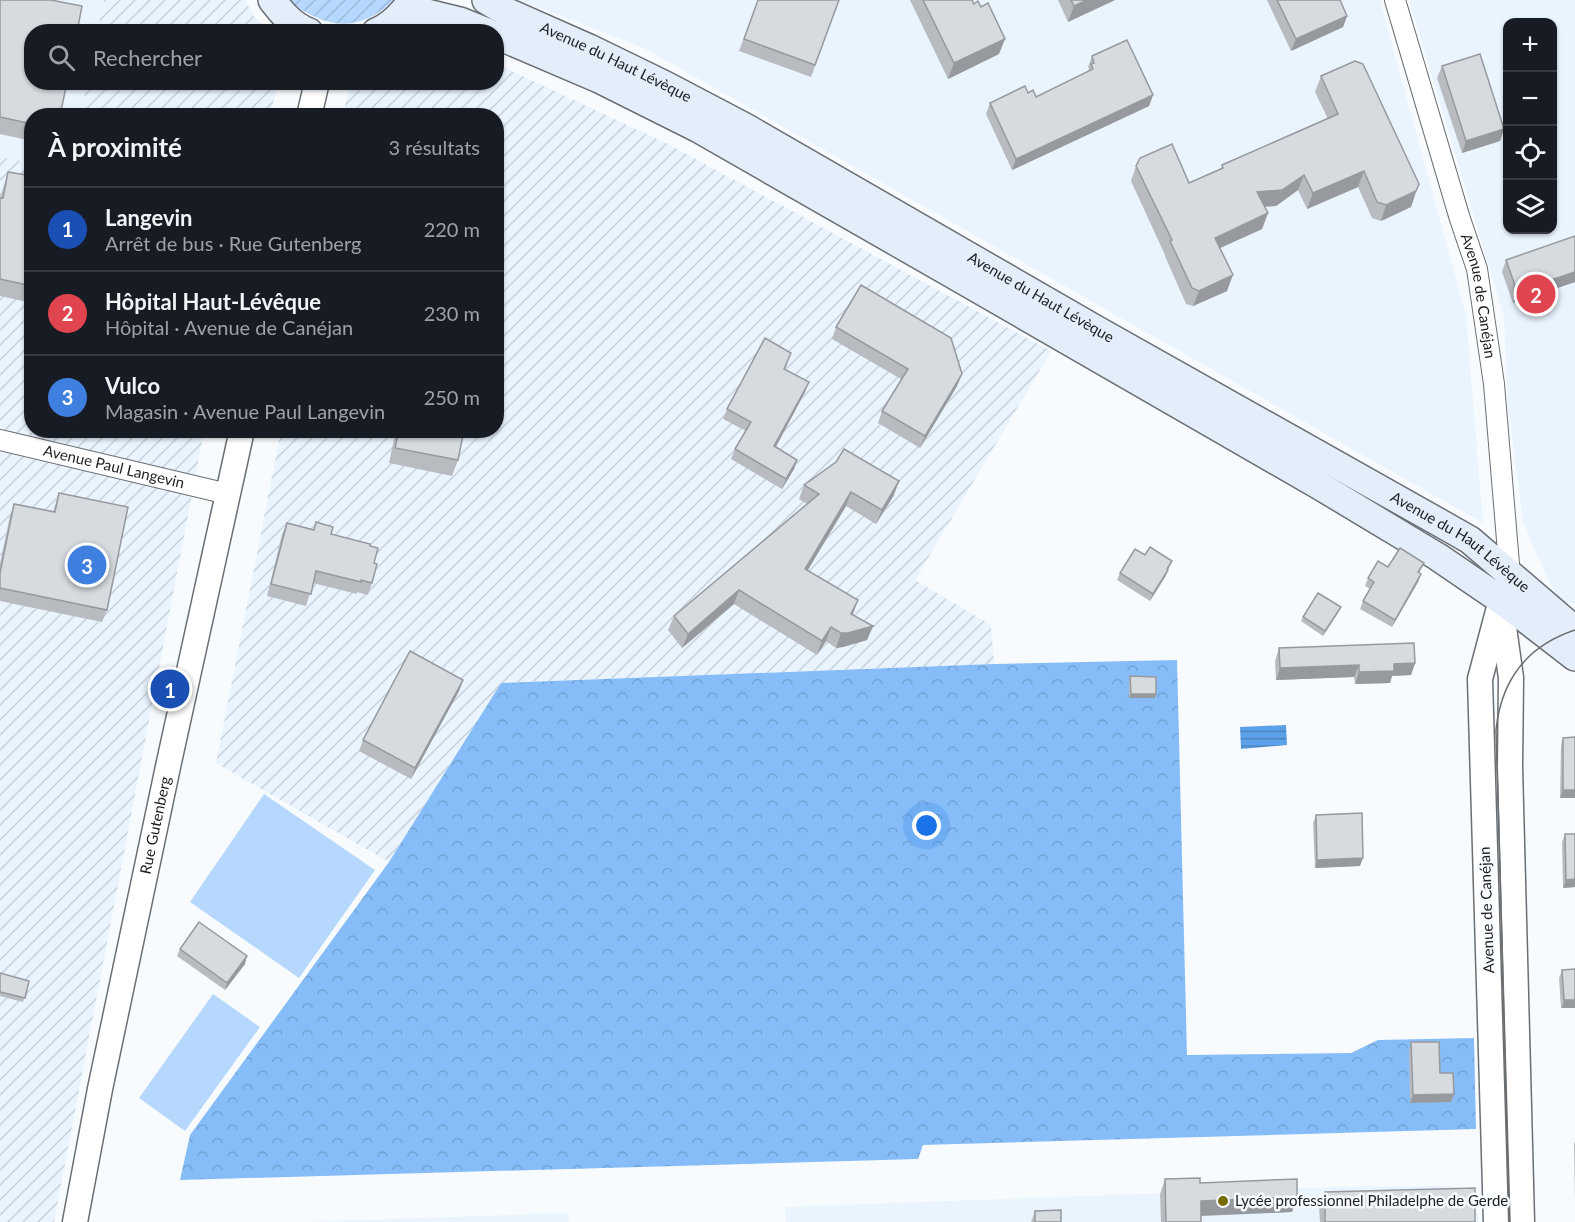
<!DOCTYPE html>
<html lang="fr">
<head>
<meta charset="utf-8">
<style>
  :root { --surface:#171b24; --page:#20242c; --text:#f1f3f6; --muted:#9ea1a6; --line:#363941; --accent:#b45309 }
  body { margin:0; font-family:Lato,sans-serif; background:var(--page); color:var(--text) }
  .controls { position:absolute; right:18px; top:18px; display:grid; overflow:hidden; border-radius:12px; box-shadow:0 2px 4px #0004 }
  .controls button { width:54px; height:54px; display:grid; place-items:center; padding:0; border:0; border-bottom:2px solid var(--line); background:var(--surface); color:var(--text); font:30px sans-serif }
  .you { position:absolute; left:927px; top:826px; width:21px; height:21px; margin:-15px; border:4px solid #fff; border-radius:50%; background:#1a73e8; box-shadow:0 0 0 9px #1a73e833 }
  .badge { display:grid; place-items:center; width:39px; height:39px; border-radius:50%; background:var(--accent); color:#fff; font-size:20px; font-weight:700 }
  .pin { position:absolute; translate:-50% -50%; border:3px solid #fff; box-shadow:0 2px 6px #0006 }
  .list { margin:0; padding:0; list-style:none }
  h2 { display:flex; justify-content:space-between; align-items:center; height:78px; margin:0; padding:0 24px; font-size:26px }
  h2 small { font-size:20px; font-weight:400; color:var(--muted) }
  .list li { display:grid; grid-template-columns:39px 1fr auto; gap:18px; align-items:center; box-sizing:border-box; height:84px; padding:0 24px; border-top:2px solid var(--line) }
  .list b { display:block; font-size:22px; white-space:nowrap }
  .list p { margin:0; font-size:20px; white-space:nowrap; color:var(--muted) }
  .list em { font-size:20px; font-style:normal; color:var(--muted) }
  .icon { flex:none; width:33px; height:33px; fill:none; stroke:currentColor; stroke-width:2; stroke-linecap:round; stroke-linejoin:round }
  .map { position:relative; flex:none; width:1575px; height:1222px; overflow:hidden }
  .search { position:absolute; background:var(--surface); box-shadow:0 2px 4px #0004; left:24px; top:24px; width:480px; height:66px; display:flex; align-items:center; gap:15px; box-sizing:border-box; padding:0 21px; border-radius:24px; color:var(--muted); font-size:22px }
  .panel { position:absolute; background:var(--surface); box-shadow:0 2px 4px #0004; left:24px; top:108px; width:480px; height:330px; border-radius:24px }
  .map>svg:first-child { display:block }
  .built { fill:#e9f4ff; fill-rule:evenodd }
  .industrial { fill:url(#industrial-furrows) }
  .forest { fill:url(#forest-crowns) }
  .garden { fill:url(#garden-furrows) }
  .pitch { fill:#b6d8fe }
  .water { fill:url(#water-rules) }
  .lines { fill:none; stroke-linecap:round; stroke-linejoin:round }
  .minor-casing { stroke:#6a6f73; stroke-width:22 }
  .tertiary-casing { stroke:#6a6f73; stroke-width:27 }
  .secondary-casing { stroke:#6a6f73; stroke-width:30 }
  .minor { stroke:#fff; stroke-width:20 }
  .tertiary { stroke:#fff; stroke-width:24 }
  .secondary { stroke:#e3eefa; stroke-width:27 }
  .tram { stroke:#6b6e70; stroke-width:1.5 }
  .wall { fill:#b8bcc1 }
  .shaded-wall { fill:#96999d }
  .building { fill:#d6dbe0; stroke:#96999d; stroke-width:1.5 }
  .poi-dot { fill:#786c05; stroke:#f8fbfe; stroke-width:2 }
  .labels { text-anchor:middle; stroke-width:5; stroke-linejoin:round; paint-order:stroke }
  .street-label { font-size:15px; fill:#1c1e20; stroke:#f8fbfe }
  .poi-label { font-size:15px; fill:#1c1e20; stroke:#f8fbfe; text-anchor:start }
</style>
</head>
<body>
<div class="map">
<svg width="1575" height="1222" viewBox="0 0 1575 1222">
  <defs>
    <pattern id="industrial-furrows" width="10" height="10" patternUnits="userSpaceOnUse" patternTransform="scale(1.5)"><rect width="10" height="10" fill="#e9f4ff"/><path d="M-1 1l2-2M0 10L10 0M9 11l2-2" fill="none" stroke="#c7d1da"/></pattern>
    <pattern id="forest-crowns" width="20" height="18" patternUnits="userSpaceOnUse" patternTransform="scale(1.5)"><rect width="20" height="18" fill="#86bdf8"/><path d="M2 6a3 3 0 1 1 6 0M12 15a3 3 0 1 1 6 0" fill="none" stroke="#73a2d4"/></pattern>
    <pattern id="garden-furrows" width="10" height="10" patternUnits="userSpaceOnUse" patternTransform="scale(1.5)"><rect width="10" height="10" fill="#b6d8fe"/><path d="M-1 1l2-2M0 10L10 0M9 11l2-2" fill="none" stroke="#9cb9d9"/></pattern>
    <pattern id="water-rules" width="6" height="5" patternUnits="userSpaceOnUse" patternTransform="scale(1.5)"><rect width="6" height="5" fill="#5ba1e9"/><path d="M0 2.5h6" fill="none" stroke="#4a83bc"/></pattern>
  </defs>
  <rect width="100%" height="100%" fill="#f8fbfe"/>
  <g class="built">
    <polygon points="0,0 104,0 97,31 32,32 32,82 87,83 80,115 32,116 31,163 0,157"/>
    <polygon points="519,0 1380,0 1466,316 1483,523 644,48"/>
    <path d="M1409,0H1575V604L1560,601L1545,573L1540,558H1538L1523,521L1508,405L1504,317ZM1508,22H1552V230H1508Z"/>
    <polygon points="1450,1186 1471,1193 1478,1214 1478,1222 786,1222 785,1207 1333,1187"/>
    <polygon points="568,1213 569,1222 303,1222"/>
  </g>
  <g class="industrial">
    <polygon points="104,0 245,0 253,15 268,31 97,31"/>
    <polygon points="497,64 666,143 1051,351 915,580 991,625 994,664 501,683 389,862 216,763 281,431 496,430 496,116 343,115 350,83 496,82"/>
    <polygon points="87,83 87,82 278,83 270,115 80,115"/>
    <polygon points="0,157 31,163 32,430 204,431 54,1222 0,1222"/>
  </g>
  <polygon class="forest" points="1177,660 1187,1055 1351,1053 1378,1040 1474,1038 1476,1129 923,1145 918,1159 180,1180 190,1135 389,862 501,683 994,664"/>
  <path class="garden" d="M290,0H394C370,23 344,31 313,16C305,12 296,7 290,0Z"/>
  <g class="pitch">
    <polygon points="264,794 375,870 299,978 190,902"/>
    <polygon points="213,994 260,1027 185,1131 139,1098"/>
  </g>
  <polygon class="water" points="1286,725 1287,745 1241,749 1240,727"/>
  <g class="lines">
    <g class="minor-casing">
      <g id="minor">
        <path id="s1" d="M1395,0L1460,219L1477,269L1494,384L1510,576"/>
        <path id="s2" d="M0,440L228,494"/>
      </g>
    </g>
    <g class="tertiary-casing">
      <g id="tertiary">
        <polyline points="309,116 317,82"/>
        <polyline points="1502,613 1511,678 1510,767 1522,1222"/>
        <path id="s3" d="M75,1222L100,1089L169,762L242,430"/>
        <polyline points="1496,1222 1480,679 1501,600 1507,583"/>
      </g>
    </g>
    <g class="secondary-casing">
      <g id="secondary">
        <path d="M272,0C282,13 293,26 309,32"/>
        <path id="s4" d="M486,0L503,10L589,48L667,86L745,127L1097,330L1449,528L1470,540L1575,630"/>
        <polyline points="403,13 427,13 460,21 487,32"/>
        <path d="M376,32C391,26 403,13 412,0"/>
        <polyline points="496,35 599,79 699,129 959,278 1320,486 1438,557 1501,600 1575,657"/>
      </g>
    </g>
    <use href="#minor" class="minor"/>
    <use href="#tertiary" class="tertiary"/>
    <use href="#secondary" class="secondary"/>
    <path class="tram" d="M1510,1222L1496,730C1501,680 1527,646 1575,630"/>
  </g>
  <g class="wall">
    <polygon points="0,0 32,116 32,141 0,134"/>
    <polygon points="758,0 839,0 811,77 739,51"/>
    <polygon points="910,0 972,0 974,4 981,7 999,54 948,79"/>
    <polygon points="1058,0 1115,0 1068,22"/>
    <polygon points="1267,0 1340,0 1347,16 1343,27 1291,51"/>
    <polygon points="1092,56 1153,95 1149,106 1012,170 986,114 990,103 1028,93 1036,97 1088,72 1089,69 1088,67"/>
    <polygon points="1442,66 1504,129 1500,141 1462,153 1437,78"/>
    <polygon points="1321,76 1419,184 1411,207 1381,221 1372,218 1358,187 1307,209 1298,190 1276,206 1265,207 1268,213 1262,229 1220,248 1227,291 1193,306 1186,304 1165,256 1165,255 1131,181 1136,166 1189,183 1221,170 1222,165 1328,119 1315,92"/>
    <polygon points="8,172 32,176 32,303 0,296 0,198"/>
    <polygon points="1575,236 1575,282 1513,303 1502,272 1506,260"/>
    <polygon points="836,327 962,374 957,386 920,448 878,423 882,411 901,379 832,339"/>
    <polygon points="788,363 785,369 805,392 776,446 797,460 794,469 782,489 731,459 735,449 746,431 723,419 727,409"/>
    <polygon points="396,430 464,430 458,460 452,476 389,463"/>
    <polygon points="804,485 894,495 876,524 846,506 808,570 853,615 873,626 867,640 843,647 836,648 826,641 817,655 734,604 682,648 668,630 674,616 807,504 799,499"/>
    <polygon points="59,493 107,610 102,622 0,601 0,563 10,516 14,504 53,512"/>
    <polygon points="287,523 331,534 370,546 374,563 372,583 368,595 357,592 357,594 313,583 306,606 267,596 282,534"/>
    <polygon points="1145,555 1172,561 1165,577 1150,601 1117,580 1120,573"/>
    <polygon points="1424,563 1419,573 1421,574 1418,582 1392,627 1360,609 1363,601 1370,589 1365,586 1368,578 1388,567"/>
    <polygon points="1341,607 1339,611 1323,636 1301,621 1303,617"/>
    <polygon points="1279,648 1415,663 1411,675 1392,676 1390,683 1355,684 1354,677 1276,680 1275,661"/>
    <polygon points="1130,676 1155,698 1129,698 1129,681"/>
    <polygon points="463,680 459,691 411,779 359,751 363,740"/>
    <polygon points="1575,737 1575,798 1560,798 1561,746 1563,738"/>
    <polygon points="1316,815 1360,866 1315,868 1313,823"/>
    <polygon points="1565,834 1575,834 1575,887 1563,888 1562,842"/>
    <polygon points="180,949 245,964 225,990 177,956"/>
    <polygon points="1575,969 1561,1008 1559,978 1562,970"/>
    <polygon points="0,973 29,981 23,1002 0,996"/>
    <polygon points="1411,1042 1440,1073 1454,1094 1451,1102 1410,1103 1409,1050"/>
    <polygon points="1575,1141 1575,1203 1574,1144"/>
    <polygon points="1165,1179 1200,1183 1297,1197 1292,1212 1201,1216 1201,1222 1161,1222 1160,1194"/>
    <polygon points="1325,1192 1475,1222 1320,1222 1319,1207"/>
    <polygon points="1035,1211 1061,1222 1031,1222"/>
  </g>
  <g class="shaded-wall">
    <polygon points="1087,0 1115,0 1068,22 1074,6"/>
    <polygon points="1347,16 1343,27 1291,51 1296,39"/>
    <polygon points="1005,39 999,54 948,79 954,63"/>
    <polygon points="1153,95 1149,106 1012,170 1016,159"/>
    <polygon points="1504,129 1500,141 1462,153 1466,141"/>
    <polygon points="1364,171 1358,187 1307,209 1313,193"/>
    <polygon points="1304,175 1298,190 1276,206 1251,207 1257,192"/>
    <polygon points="1416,191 1411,207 1381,221 1386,205"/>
    <polygon points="1268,213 1262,229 1209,253 1215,238"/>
    <polygon points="1575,272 1575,282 1513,303 1517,291"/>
    <polygon points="1233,275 1227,291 1193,306 1199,291"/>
    <polygon points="962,374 957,386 920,448 925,436"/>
    <polygon points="809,382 805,392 771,456 774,446"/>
    <polygon points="797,460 794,469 782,489 786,479"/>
    <polygon points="899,481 894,495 876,524 882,510"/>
    <polygon points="851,492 846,506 800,583 805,569"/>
    <polygon points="1168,570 1165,577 1150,601 1153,594"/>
    <polygon points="1421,574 1418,582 1392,627 1395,620"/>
    <polygon points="739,590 734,604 682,648 688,634"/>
    <polygon points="858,600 853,614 846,628 851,614"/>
    <polygon points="1341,607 1339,611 1323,636 1325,631"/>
    <polygon points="873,626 867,640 843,647 836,648 841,633"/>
    <polygon points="831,627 826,641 817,655 822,641"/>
    <polygon points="1415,663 1411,675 1392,676 1390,683 1355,684 1359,672 1394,664"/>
    <polygon points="1359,665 1354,677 1276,680 1280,668"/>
    <polygon points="463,680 459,691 411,779 415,768"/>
    <polygon points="1131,694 1156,694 1155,698 1129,698"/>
    <polygon points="1563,790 1575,790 1575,798 1560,798"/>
    <polygon points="1363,858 1360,866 1315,868 1317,860"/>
    <polygon points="1575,879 1575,887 1563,888 1566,880"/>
    <polygon points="247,956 245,964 225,990 227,983"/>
    <polygon points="1564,1000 1575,1000 1575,1008 1561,1008"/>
    <polygon points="1454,1094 1451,1102 1410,1103 1413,1095"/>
    <polygon points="1297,1197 1292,1212 1195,1216 1201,1201"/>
  </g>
  <g class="building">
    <polygon points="0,0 51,0 82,6 77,32 32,32 32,82 67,82 60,116 32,116 32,124 0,117"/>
    <polygon points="758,0 839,0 815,65 744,39"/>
    <polygon points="923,0 972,0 974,4 978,1 981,7 988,3 1005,39 954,63"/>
    <polygon points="1071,0 1087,0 1074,6"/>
    <polygon points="1277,0 1340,0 1347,16 1296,39"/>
    <polygon points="1127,40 1153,95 1016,159 990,103 1025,86 1028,93 1033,90 1036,97 1093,69 1091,64 1094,63 1092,56"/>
    <polygon points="1480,54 1504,129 1466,141 1442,66"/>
    <polygon points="1355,61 1363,64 1419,184 1416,191 1386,205 1377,202 1364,171 1313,193 1304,175 1282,190 1257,192 1268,213 1215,238 1233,275 1199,291 1192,288 1170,241 1172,240 1136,166 1140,158 1172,144 1189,183 1223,168 1222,165 1338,114 1321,76"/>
    <polygon points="8,172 32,176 32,286 0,279 0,198 3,198"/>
    <polygon points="1575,236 1575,272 1517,291 1506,260"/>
    <polygon points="861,285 951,338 962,374 925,436 882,411 908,369 836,327"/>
    <polygon points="765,338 791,353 784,369 809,382 774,446 797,460 786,479 735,449 751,422 727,409"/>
    <polygon points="399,430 464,430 458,460 395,448"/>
    <polygon points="844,449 899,481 882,510 851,492 805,569 858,600 851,614 873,626 848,633 841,633 831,627 822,641 739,590 688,634 674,616 819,494 804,485 836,462"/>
    <polygon points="59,493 128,507 107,610 0,588 0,573 14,504 55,512"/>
    <polygon points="316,522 333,527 331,534 370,544 370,546 378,548 374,563 377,564 372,583 361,580 361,582 316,571 311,594 271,584 287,523 314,530"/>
    <polygon points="1150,547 1172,561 1167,569 1168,570 1153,594 1120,573 1135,549 1145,555"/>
    <polygon points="1400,548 1424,563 1418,572 1421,574 1395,620 1363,601 1374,582 1368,578 1378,561 1388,567"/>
    <polygon points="1318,593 1341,607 1325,631 1303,617"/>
    <polygon points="1414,643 1415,663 1394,664 1394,671 1359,672 1359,665 1280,668 1279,648"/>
    <polygon points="410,651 463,680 415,768 363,740"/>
    <polygon points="1130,676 1156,677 1156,694 1131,694"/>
    <polygon points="1575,737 1575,790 1563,790 1563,738"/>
    <polygon points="1362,813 1363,858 1317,860 1316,815"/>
    <polygon points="1565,834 1575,834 1575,879 1566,880"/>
    <polygon points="199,922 247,956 227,983 180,949"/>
    <polygon points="1575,969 1575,1000 1564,1000 1562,970"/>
    <polygon points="0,973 29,981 25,998 0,992"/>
    <polygon points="1411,1042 1439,1042 1440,1073 1453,1073 1454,1094 1413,1095"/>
    <polygon points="1200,1178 1200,1183 1297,1179 1297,1197 1201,1201 1201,1222 1166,1222 1165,1179"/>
    <polygon points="1475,1188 1475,1222 1325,1222 1325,1192"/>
    <polygon points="1061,1210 1061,1222 1035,1222 1035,1211"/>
  </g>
  <circle class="poi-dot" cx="1223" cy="1201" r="6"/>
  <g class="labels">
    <g class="street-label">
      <text dy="5" stroke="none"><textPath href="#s4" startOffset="144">Avenue du Haut Lévèque</textPath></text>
      <text dy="5" stroke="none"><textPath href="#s1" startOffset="308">Avenue de Canéjan</textPath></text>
      <text dy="5" stroke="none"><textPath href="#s4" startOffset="630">Avenue du Haut Lévèque</textPath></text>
      <text dy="5" stroke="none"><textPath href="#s2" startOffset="117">Avenue Paul Langevin</textPath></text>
      <text dy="5" stroke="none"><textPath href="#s4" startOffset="1116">Avenue du Haut Lévèque</textPath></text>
      <text dy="5" stroke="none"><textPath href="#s3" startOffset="405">Rue Gutenberg</textPath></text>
      <text transform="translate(1487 910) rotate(-92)" y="5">Avenue de Canéjan</text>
    </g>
    <g class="poi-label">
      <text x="1235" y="1206">Lycée professionnel Philadelphe de Gerde</text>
    </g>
  </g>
</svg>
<div class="controls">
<button>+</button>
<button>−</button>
<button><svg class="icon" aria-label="locate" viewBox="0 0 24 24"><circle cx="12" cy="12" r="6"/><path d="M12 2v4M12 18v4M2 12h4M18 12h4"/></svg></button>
<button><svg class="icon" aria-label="layers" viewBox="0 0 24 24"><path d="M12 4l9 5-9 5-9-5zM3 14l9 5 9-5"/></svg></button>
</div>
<div class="you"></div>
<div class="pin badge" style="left:170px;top:689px;background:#1a4fb4">1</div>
<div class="pin badge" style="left:1536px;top:294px;background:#e0444e">2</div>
<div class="pin badge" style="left:87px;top:565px;background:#3f7fe0">3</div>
<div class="search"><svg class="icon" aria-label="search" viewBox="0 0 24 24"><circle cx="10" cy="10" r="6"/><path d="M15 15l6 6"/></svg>Rechercher</div>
<section class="panel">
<h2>À proximité<small>3 résultats</small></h2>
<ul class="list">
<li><span class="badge" style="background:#1a4fb4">1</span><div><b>Langevin</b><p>Arrêt de bus · Rue Gutenberg</p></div><em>220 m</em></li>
<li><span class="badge" style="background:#e0444e">2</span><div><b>Hôpital Haut-Lévêque</b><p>Hôpital · Avenue de Canéjan</p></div><em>230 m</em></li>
<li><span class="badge" style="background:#3f7fe0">3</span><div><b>Vulco</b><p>Magasin · Avenue Paul Langevin</p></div><em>250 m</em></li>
</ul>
</section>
</div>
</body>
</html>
